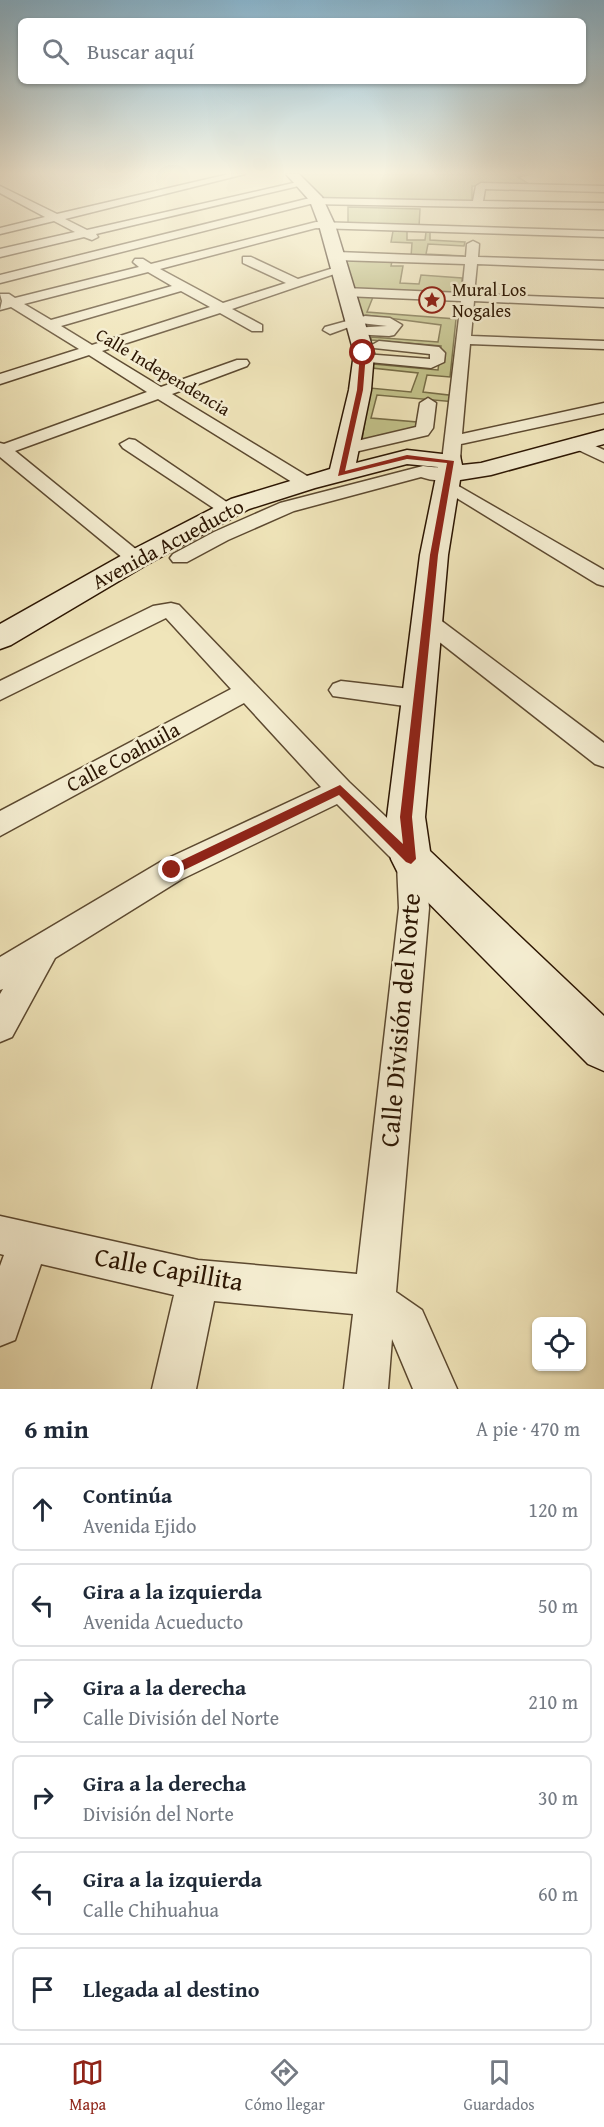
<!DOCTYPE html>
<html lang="es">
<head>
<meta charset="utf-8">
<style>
  :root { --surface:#fff; --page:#f6f6f7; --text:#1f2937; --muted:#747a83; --line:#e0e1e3; --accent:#8f2418 }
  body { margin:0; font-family:"Gentium Book Plus",serif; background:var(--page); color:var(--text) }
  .controls { position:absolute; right:18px; bottom:18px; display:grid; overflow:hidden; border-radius:9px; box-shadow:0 2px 4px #0004 }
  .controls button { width:54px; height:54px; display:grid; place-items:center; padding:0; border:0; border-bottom:2px solid var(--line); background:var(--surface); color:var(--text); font:30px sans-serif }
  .stop { position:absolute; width:18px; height:18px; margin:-14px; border:4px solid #8f2418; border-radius:50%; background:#fff }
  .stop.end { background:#8f2418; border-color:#fff; box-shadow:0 2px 6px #0008 }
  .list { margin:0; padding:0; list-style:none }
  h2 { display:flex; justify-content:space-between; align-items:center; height:78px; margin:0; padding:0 24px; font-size:26px }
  h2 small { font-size:20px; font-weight:400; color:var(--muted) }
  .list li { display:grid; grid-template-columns:39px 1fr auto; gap:18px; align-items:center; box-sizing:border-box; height:84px; margin:0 12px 12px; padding:0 12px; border:2px solid var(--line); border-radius:9px }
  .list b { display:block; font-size:22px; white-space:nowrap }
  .list p { margin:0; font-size:20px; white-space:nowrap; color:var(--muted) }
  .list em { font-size:20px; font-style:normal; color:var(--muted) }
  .icon { flex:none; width:33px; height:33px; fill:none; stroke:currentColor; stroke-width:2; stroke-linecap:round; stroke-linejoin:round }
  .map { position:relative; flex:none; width:604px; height:1389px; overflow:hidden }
  .search { position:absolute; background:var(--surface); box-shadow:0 2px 4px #0004; left:18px; right:18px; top:18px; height:66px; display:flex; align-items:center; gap:15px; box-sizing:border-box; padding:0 21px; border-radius:9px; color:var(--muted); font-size:22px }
  .sheet { height:654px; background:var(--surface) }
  nav { display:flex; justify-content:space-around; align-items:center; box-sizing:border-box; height:84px; border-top:2px solid var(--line); background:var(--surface); font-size:16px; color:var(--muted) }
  nav a { display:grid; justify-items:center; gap:3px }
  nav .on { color:var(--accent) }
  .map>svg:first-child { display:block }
  .green { fill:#c2c28a; stroke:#766c46; stroke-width:1.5 }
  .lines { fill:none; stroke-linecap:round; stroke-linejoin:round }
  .street-casing { stroke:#5c4930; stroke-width:3 }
  .secondary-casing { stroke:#2b1502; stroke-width:3 }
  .street { fill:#f5eed2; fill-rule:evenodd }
  .secondary { fill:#f5eed2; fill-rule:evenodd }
  .route { fill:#8f2418 }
  .labels { text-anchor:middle; stroke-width:5; stroke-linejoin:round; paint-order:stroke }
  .far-poi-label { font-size:18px; fill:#2b1502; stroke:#f5eed2; text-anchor:start }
  .far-street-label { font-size:18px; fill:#2b1502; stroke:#f5eed2 }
  .street-label { font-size:21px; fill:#2b1502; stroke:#f5eed2 }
  .near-street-label { font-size:26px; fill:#2b1502; stroke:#f5eed2 }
</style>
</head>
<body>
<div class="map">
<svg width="604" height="1389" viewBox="0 0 604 1389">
  <rect width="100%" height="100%" fill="#f0e5ba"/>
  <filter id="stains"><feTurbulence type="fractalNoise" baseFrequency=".00333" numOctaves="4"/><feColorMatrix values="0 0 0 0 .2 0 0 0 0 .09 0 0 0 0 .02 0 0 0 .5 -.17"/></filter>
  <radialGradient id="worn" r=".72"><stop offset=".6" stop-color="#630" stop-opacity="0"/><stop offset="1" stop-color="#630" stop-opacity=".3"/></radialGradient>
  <g class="green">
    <polygon points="291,174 533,174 518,177 532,186 472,186 472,202 314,199"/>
    <polygon points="348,207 420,209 419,227 348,223"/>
    <polygon points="393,231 407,231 407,240 425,240 426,232 430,231 430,240 465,242 464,246 428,244 426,254 463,256 463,259 411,257 412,243 391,242"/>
    <polygon points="344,258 423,262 392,261 391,266 403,266 400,283 419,284 421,275 462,278 463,297 351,290"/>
    <polygon points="355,296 373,297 367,312 456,319 450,377 427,375 423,392 457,396 456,402 377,395 371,418 417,422 415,428 362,440 370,388 411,392 418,373 372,368 373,364 438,370 441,346 371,340 371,337 438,342 441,325 366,315 365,324 387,327 364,325"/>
  </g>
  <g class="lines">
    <g class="street-casing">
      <g id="street">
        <polygon points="229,174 245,174 65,219 87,230 302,181 307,184 96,234 98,237 92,240 84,237 0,257 0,249 75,232 54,221 0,234 0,228 45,217 0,193 0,186 57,214"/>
        <polygon points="481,183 604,186 604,192 485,189 483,201 604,203 604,209 310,204 0,283 0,275 310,198 473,201 476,186"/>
        <path d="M316,222L604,231V237L316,228L160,269L223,303L286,283L243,263V257H251L298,279L340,266L346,270L232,309L262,325V331H252L220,313L102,351L161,387L237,360H247L249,363L247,366L172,394L312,479L315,483L312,487H300L158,399L15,451L143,555L146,559L143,563H129L0,457V443L4,444L147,392L89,355L0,384V374L79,349L11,307L0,310L2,301L0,294H9L15,298L139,267L133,262L135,259H143L151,264ZM148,272L172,286L51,320L24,304ZM181,291L210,307L92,345L61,326Z"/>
        <polygon points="473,241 479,244 478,257 604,261 604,269 477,264 474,294 604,299 604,307 474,301 471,336 604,341 604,349 470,344 462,434 604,403 604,413 461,444 460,461 451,466 442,461 461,301 345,296 339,292 345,288 462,293 465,264 337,260 331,256 337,252 466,257 467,244"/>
        <polygon points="365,316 390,318 402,325 394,335 389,336 352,334 352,328 387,326 360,323 330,334 323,330 325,327"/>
        <polygon points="379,341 439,347 445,353 444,362 431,368 359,361 357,358 364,354 430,359 430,354 374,348 372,345"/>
        <polygon points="428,398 436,403 433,428 428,435 346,454 337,449 340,445 416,427 420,403"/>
        <polygon points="578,438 604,450 604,462 572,447 569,443 572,439"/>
        <polygon points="129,439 135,440 237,509 235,513 221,513 123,448 120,444"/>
        <path d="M423,466C433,468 451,466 458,474C450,483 432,481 421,477L294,511L228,540L187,562H173L170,558L173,554L214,532L280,503Z"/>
        <polygon points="448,480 604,570 604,586 597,584 442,489 439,485 442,481"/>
        <polygon points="171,603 179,605 349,782 421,850 425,859 429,908 396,1292 422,1310 457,1389 413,1389 392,1339 388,1389 344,1389 353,1314 214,1301 196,1389 152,1389 174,1295 41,1264 15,1340 0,1346 0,1266 4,1255 0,1254 0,1216 198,1260 357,1274 399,908 397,864 337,804 182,879 55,958 12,1037 0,1042 0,994 3,989 0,990 0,957 162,861 321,787 244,703 0,836 0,811 231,689 166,618 0,700 0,681 153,606"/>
        <polygon points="427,614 435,616 604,743 604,767 595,764 419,626 416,621 419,616"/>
        <polygon points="341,681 419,690 428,693 431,699 428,705 419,708 333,696 329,690 333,684"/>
      </g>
    </g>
    <g class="secondary-casing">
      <polygon id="secondary" points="286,174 299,174 322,197 335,225 374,353 371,390 356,463 407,450 460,456 462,465 481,463 604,430 604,444 491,475 460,480 448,555 425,817 430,851 604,1016 604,1071 588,1064 397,871 391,859 387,817 420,555 438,467 407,464 315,488 249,509 146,565 11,645 0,649 0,624 126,553 231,499 330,469 349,390 354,353 319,225 310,201"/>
    </g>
    <use href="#street" class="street"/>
    <use href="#secondary" class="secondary"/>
  </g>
  <linearGradient id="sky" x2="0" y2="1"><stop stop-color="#89b8d3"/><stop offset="0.47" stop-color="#f8f3e0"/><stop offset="1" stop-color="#f8f3e0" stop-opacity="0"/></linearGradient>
  <rect width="604" height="368" fill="url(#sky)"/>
  <polygon class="route" points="363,351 366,353 363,390 345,471 407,455 454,461 438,555 412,817 416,859 411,864 406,862 339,795 176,874 168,874 168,867 340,785 403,844 400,817 430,555 447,463 407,459 338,476 357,390 360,353"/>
  <defs>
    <g id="sight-ring" transform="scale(1.35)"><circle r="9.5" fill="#f5eed2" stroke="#8f2418" stroke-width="1.5"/><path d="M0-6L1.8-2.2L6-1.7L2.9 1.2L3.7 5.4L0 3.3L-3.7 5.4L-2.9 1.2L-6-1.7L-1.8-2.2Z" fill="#8f2418"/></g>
  </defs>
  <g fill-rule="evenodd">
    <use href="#sight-ring" x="432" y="300"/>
  </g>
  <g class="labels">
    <g class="far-poi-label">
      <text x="452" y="296">Mural Los<tspan x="452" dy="21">Nogales</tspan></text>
    </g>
    <g class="far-street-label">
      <text transform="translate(163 372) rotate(31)" y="6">Calle Independencia</text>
    </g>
    <g class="street-label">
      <text transform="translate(168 544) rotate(-28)" y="7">Avenida Acueducto</text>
      <text transform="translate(123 757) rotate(-28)" y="7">Calle Coahuila</text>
    </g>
    <g class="near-street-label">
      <text transform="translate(400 1020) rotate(-85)" y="9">Calle División del Norte</text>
      <text transform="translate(169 1269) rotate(10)" y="9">Calle Capillita</text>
    </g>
  </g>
  <rect width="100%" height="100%" filter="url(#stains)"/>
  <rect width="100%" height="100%" fill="url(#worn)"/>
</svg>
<div class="controls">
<button><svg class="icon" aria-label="locate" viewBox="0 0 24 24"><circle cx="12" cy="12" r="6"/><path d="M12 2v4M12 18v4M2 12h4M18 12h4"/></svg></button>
</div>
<div class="stop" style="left:363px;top:353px"></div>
<div class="stop end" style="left:172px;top:870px"></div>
<div class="search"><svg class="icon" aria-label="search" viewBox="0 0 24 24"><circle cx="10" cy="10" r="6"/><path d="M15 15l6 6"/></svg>Buscar aquí</div>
</div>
<section class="sheet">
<h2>6 min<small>A pie · 470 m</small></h2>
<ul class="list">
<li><svg class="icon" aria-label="ahead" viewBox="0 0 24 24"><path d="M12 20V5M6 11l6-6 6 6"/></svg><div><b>Continúa</b><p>Avenida Ejido</p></div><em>120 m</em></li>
<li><svg class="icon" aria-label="left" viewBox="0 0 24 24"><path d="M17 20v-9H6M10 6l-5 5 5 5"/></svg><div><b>Gira a la izquierda</b><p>Avenida Acueducto</p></div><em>50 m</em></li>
<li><svg class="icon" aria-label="right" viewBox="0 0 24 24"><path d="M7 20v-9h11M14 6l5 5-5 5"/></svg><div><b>Gira a la derecha</b><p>Calle División del Norte</p></div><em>210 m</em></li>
<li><svg class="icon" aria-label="right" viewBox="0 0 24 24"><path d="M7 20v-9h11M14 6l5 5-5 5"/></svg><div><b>Gira a la derecha</b><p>División del Norte</p></div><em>30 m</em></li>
<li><svg class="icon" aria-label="left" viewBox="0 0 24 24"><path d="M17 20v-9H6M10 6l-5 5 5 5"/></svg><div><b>Gira a la izquierda</b><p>Calle Chihuahua</p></div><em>60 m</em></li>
<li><svg class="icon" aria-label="arrive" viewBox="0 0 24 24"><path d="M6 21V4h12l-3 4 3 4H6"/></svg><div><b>Llegada al destino</b></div></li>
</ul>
</section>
<nav>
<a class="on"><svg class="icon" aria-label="map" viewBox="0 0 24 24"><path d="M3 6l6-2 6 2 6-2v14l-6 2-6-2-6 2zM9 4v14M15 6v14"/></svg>Mapa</a>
<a><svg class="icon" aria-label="directions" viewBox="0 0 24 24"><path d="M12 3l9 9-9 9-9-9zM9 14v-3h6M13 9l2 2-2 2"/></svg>Cómo llegar</a>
<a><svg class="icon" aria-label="saved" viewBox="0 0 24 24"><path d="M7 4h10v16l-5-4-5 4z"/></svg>Guardados</a>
</nav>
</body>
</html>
